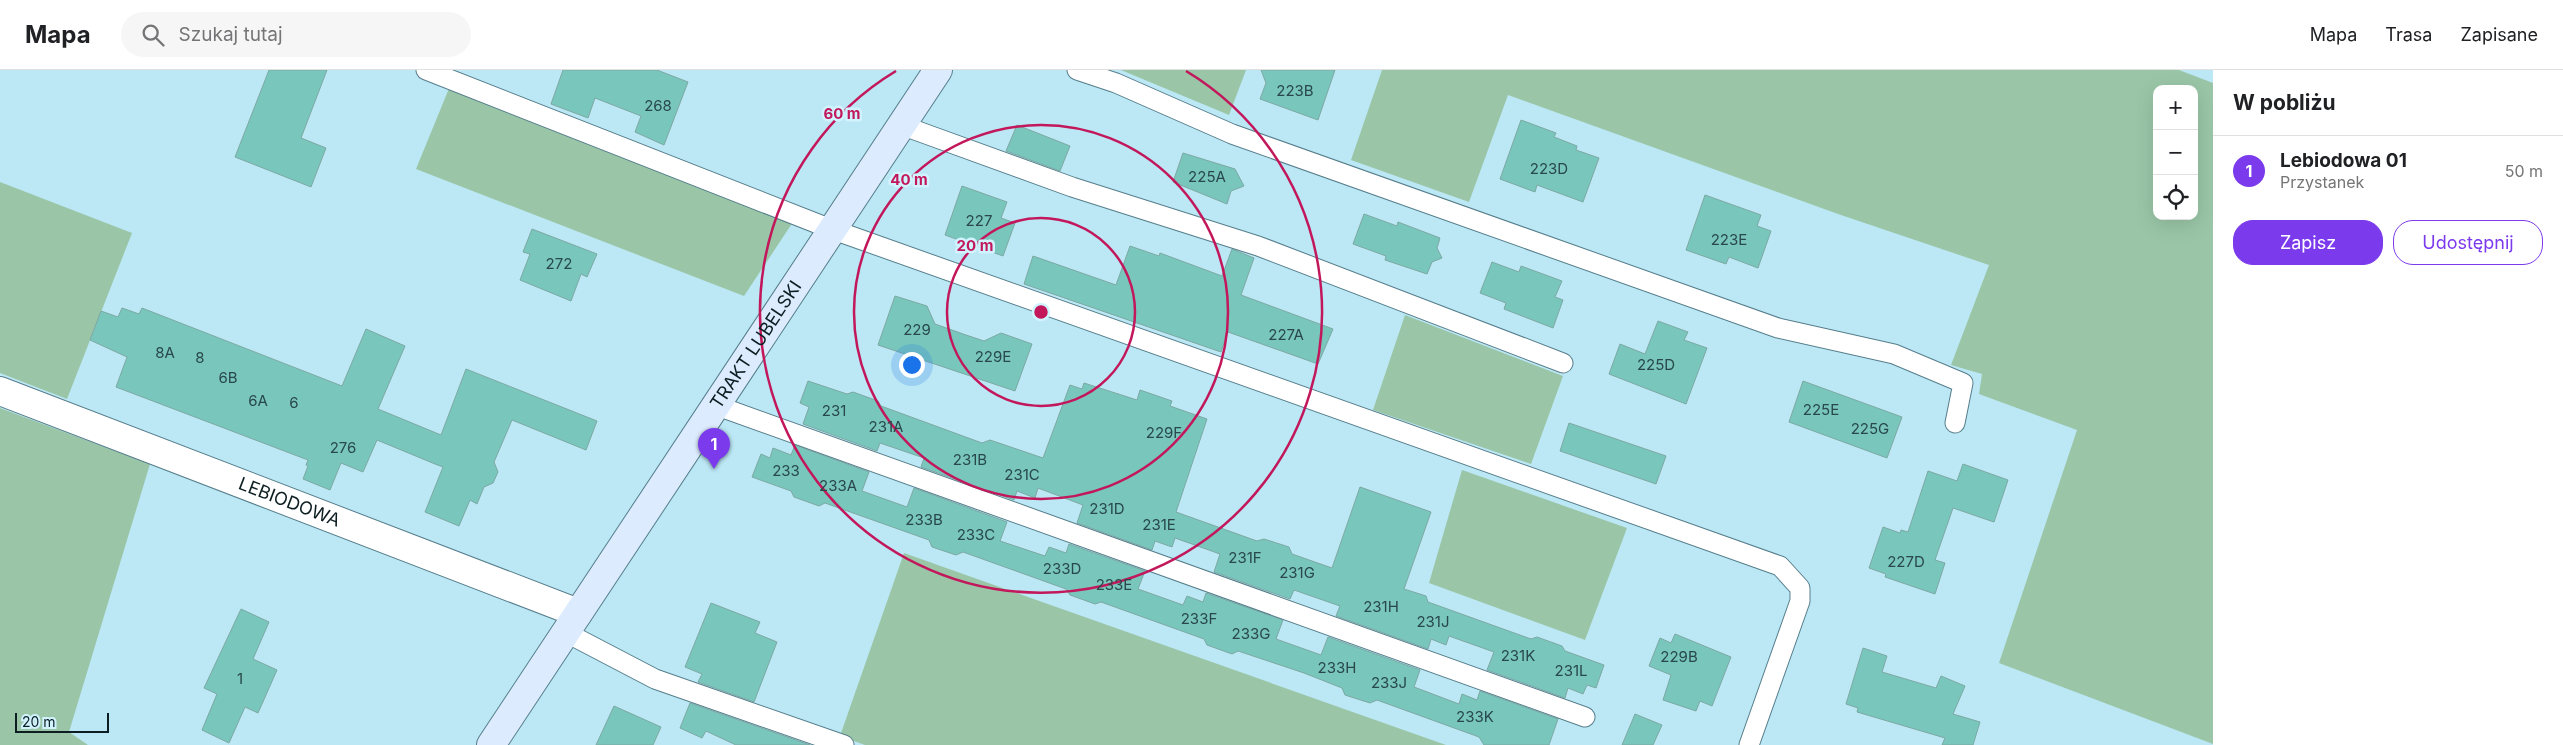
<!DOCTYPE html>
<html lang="pl">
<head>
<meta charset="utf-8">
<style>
  :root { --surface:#fff; --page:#f6f6f6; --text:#202124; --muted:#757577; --line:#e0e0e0; --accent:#7c3aed }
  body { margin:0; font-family:Inter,sans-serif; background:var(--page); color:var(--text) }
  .controls { position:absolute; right:15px; top:15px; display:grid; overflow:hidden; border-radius:10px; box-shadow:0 5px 20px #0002 }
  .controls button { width:45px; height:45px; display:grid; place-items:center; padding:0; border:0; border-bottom:1px solid var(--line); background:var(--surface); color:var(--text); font:25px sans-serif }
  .scale { position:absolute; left:15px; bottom:12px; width:94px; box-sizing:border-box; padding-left:5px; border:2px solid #0d1e22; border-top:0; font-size:14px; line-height:18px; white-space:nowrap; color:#0d1e22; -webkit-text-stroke:4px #d0f3fe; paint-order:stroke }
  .you { position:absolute; left:911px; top:294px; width:18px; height:18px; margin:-12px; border:4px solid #fff; border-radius:50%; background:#1a73e8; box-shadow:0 0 0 8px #1a73e833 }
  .badge { display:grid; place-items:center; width:32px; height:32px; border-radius:50%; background:var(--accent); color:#fff; font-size:16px; font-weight:700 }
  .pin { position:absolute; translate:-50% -41px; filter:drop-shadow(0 1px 2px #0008) }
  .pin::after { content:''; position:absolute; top:26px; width:18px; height:15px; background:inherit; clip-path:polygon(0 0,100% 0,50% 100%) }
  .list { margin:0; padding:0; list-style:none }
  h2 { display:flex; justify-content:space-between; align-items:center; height:65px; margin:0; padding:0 20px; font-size:21px }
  h2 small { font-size:16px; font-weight:400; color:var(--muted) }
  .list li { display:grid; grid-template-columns:32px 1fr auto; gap:15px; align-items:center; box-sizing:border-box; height:70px; padding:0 20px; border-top:1px solid var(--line) }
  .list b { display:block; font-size:19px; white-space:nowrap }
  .list p { margin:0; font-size:16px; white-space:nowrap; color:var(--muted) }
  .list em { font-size:16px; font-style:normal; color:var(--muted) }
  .actions { display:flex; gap:10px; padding:15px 20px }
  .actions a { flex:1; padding:11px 0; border:1px solid var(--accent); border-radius:20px; text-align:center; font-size:18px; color:var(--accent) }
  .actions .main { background:var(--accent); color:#fff }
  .icon { flex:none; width:28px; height:28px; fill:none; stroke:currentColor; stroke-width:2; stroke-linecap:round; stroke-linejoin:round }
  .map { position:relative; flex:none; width:2213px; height:675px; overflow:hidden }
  header { display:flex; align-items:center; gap:30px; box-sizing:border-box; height:70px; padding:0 25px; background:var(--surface); border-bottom:1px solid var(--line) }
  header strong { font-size:24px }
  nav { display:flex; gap:28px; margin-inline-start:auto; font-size:18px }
  .search { width:350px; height:45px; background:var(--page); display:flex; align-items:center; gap:12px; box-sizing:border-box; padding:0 18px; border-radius:28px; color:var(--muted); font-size:19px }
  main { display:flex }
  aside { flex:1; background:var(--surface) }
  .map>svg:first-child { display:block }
  .green { fill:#9ac6a7; fill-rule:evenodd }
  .building { fill:#79c6bd; stroke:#7ca9a3 }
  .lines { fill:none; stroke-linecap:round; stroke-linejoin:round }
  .lane-casing { stroke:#567e8b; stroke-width:21 }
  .street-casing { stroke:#567e8b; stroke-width:30 }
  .secondary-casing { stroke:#567e8b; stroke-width:30 }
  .lane { stroke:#fff; stroke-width:19 }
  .street { stroke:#fff; stroke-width:28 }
  .secondary { stroke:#dcecfe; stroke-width:28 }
  .ring { fill:none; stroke:#c2185b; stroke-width:2.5 }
  .labels { text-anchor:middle; stroke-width:5; stroke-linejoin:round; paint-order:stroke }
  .number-label { font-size:15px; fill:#284849 }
  .street-label { font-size:18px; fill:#0d1e22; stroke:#d0f3fe }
  .centre { fill:#c2185b; stroke:#d0f3fe; stroke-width:2.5 }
  .ring-label { font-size:15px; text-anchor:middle; font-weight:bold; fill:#c2185b; stroke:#d0f3fe; stroke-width:5; stroke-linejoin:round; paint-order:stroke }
</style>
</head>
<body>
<header>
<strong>Mapa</strong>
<div class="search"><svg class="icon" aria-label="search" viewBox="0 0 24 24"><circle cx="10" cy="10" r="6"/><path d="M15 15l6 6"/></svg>Szukaj tutaj</div>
<nav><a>Mapa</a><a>Trasa</a><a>Zapisane</a></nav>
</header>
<main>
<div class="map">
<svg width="2213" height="675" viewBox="0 0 2213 675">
  <rect width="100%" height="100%" fill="#bce7f5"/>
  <g class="green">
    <polygon points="1121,0 1246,0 1229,45"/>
    <path d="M1382,0H2179L2213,13V674L1999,593L2077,360L1979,324L1982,304L1951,295L1989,195L1838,144L1508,25L1469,132L1351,90ZM2157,19H2194V146H2157Z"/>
    <polygon points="450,16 793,152 744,226 416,99"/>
    <polygon points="0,112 132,163 67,329 0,303"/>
    <polygon points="1405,245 1563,306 1531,394 1373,340"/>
    <polygon points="0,338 150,394 69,662 88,675 0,675"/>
    <polygon points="1462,400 1627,458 1585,570 1429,513"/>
    <polygon points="904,483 1446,675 865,675 840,666"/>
  </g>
  <g class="building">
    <polygon points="269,0 327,0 301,68 326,78 311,117 235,87"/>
    <polygon points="563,0 657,0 688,12 664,75 635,62 641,46 595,28 588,48 551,34"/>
    <polygon points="1261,0 1335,0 1318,50 1260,29 1266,13"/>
    <polygon points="1521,50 1556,63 1554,67 1577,76 1576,80 1599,88 1583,132 1537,115 1535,122 1500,109"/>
    <polygon points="1017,55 1070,76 1060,101 1006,81"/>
    <polygon points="1183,83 1235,99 1244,116 1231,121 1227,134 1173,112"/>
    <polygon points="962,116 1007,132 1001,148 1015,153 1003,186 945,165"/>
    <polygon points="1705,125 1761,145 1757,156 1771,161 1758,198 1729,187 1726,194 1686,180"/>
    <polygon points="1364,144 1397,156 1398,152 1440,168 1437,178 1442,188 1432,192 1427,204 1385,190 1386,186 1353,174"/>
    <polygon points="532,159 597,184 587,207 581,204 571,231 520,210 530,184 523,182"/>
    <polygon points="1130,176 1159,186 1160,183 1222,206 1232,179 1254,188 1241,225 1333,259 1318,294 1228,262 1221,282 1024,214 1033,186 1116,215"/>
    <polygon points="1492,192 1519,202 1521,196 1562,211 1555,227 1563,230 1553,258 1504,239 1506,233 1480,223"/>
    <polygon points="895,226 927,236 935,254 966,265 984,271 1001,263 1032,274 1015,321 878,275"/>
    <polygon points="122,238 139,244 142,238 342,316 366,259 405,276 378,339 441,365 466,299 597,351 586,380 512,350 494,392 498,402 493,413 484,417 477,434 470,430 459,456 425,442 443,397 435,394 377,370 363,402 341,393 330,420 303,409 308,396 306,395 308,390 116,317 127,287 90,270 101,241 118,247"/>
    <polygon points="1658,251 1688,262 1684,270 1707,278 1686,334 1609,304 1620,274 1645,284"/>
    <polygon points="808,311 847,324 853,322 878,331 881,336 982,373 990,370 1043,388 1070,315 1082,319 1084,313 1137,330 1140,320 1172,331 1170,336 1207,349 1176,442 1257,471 1264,469 1289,477 1292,484 1332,498 1360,417 1431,442 1404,519 1426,526 1428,532 1531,569 1537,567 1562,576 1565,581 1604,595 1596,618 1587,615 1583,624 1568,618 1565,628 1487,600 1494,582 1449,566 1446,575 1431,569 1428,579 1336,546 1340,536 1294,520 1290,529 1214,502 1220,484 1175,468 1172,477 1155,471 1152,480 1077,453 1083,435 1038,418 1035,428 1017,421 1014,430 921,397 924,388 880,373 877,381 803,354 809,337 800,333"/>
    <polygon points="1803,311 1902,347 1887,388 1789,352"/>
    <polygon points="1569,353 1666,386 1656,414 1560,381"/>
    <polygon points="795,375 869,402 862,421 907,437 914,418 1007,452 1000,471 1045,486 1049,477 1066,483 1069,474 1145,501 1138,519 1183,535 1187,526 1203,532 1206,523 1283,550 1276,569 1321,585 1328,567 1420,600 1414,617 1459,634 1462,624 1477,630 1480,621 1558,649 1549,675 1484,675 1479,667 1377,630 1370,633 1345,625 1342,618 1304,603 1238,581 1232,584 1207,575 1204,569 1101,532 1095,534 1070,525 1066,519 963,482 956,485 932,477 929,470 825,433 819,436 794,427 791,421 752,407 761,384 770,388 773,378 791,385"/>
    <polygon points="1963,394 2008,410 1994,452 1953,438 1935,490 1945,493 1935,524 1885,507 1886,504 1869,498 1883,457 1900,463 1901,460 1908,462 1928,401 1957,411"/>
    <polygon points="711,533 760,552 755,563 777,572 754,632 698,612 702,604 685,597"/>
    <polygon points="241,539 269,552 253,589 277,600 258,643 245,637 229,673 202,660 217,624 204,618"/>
    <polygon points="1675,564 1731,587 1712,636 1700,631 1696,641 1663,630 1671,605 1649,596 1660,568 1671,573"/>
    <polygon points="1863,578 1887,586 1882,602 1936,618 1941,606 1965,616 1953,644 1980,652 1973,675 1942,675 1945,668 1857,642 1858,638 1846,634"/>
    <polygon points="690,633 810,675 736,675 706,661 702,668 680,658"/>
    <polygon points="614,636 661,657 653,675 596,675"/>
    <polygon points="1635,644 1662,655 1653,675 1622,675"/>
  </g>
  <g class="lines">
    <g class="lane-casing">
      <g id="lane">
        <polyline points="426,0 831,159 1780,496 1800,518 1800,531 1749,675"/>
        <polyline points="1077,0 1116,13 1232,64 1778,258 1894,284 1963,313 1955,353"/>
        <polyline points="901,55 1072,117 1258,176 1563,293"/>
        <polyline points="715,335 1585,647"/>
        <polyline points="565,562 655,609 844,675"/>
      </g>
    </g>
    <g class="street-casing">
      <g id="street">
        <path id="s1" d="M0,321L578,543"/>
      </g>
    </g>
    <g class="secondary-casing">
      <g id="secondary">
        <path id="s2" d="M491,675L938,0"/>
      </g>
    </g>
    <use href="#lane" class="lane"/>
    <use href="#street" class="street"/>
    <use href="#secondary" class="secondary"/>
  </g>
  <g class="ring">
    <circle cx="1041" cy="242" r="94"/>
    <circle cx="1041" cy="242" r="187"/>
    <path d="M1186 1A281 281 0 1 1 896 1"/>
  </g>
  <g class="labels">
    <g class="number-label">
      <text x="1295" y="26">223B</text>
      <text x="658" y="41">268</text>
      <text x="1549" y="104">223D</text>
      <text x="1207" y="112">225A</text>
      <text x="979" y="156">227</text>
      <text x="1729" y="175">223E</text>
      <text x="559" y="199">272</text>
      <text x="917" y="265">229</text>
      <text x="1286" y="270">227A</text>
      <text x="165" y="288">8A</text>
      <text x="993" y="292">229E</text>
      <text x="200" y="293">8</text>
      <text x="1656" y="300">225D</text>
      <text x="228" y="313">6B</text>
      <text x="258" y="336">6A</text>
      <text x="294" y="338">6</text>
      <text x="1821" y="345">225E</text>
      <text x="834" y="346">231</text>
      <text x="886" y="362">231A</text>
      <text x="1870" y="364">225G</text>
      <text x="1164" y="368">229F</text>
      <text x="343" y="383">276</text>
      <text x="970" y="395">231B</text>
      <text x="786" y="406">233</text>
      <text x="1022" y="410">231C</text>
      <text x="838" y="421">233A</text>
      <text x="1107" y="444">231D</text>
      <text x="924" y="455">233B</text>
      <text x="1159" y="460">231E</text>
      <text x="976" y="470">233C</text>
      <text x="1245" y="493">231F</text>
      <text x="1906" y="497">227D</text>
      <text x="1062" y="504">233D</text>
      <text x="1297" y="508">231G</text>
      <text x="1114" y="520">233E</text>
      <text x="1381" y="542">231H</text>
      <text x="1199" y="554">233F</text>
      <text x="1433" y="557">231J</text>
      <text x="1251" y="569">233G</text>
      <text x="1518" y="591">231K</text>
      <text x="1679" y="592">229B</text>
      <text x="1337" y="603">233H</text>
      <text x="1571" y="606">231L</text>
      <text x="240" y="614">1</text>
      <text x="1389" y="618">233J</text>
      <text x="1475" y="652">233K</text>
    </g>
    <g class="street-label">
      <text dy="6" stroke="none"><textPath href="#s2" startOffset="480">TRAKT LUBELSKI</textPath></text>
      <text dy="6" stroke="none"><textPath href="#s1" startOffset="310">LEBIODOWA</textPath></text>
    </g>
  </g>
  <circle cx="1041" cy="242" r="8" class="centre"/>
  <g class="ring-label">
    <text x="842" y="49">60 m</text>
    <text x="909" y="115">40 m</text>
    <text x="975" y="181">20 m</text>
  </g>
</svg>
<div class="controls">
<button>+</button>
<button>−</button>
<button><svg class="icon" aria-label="locate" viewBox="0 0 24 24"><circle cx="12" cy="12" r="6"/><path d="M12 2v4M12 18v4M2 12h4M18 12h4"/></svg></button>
</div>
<div class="scale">20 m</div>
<div class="you"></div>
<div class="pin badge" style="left:714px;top:399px">1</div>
</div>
<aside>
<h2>W pobliżu<small></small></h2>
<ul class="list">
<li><span class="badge">1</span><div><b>Lebiodowa 01</b><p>Przystanek</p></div><em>50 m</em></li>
</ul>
<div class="actions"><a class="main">Zapisz</a><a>Udostępnij</a></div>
</aside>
</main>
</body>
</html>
